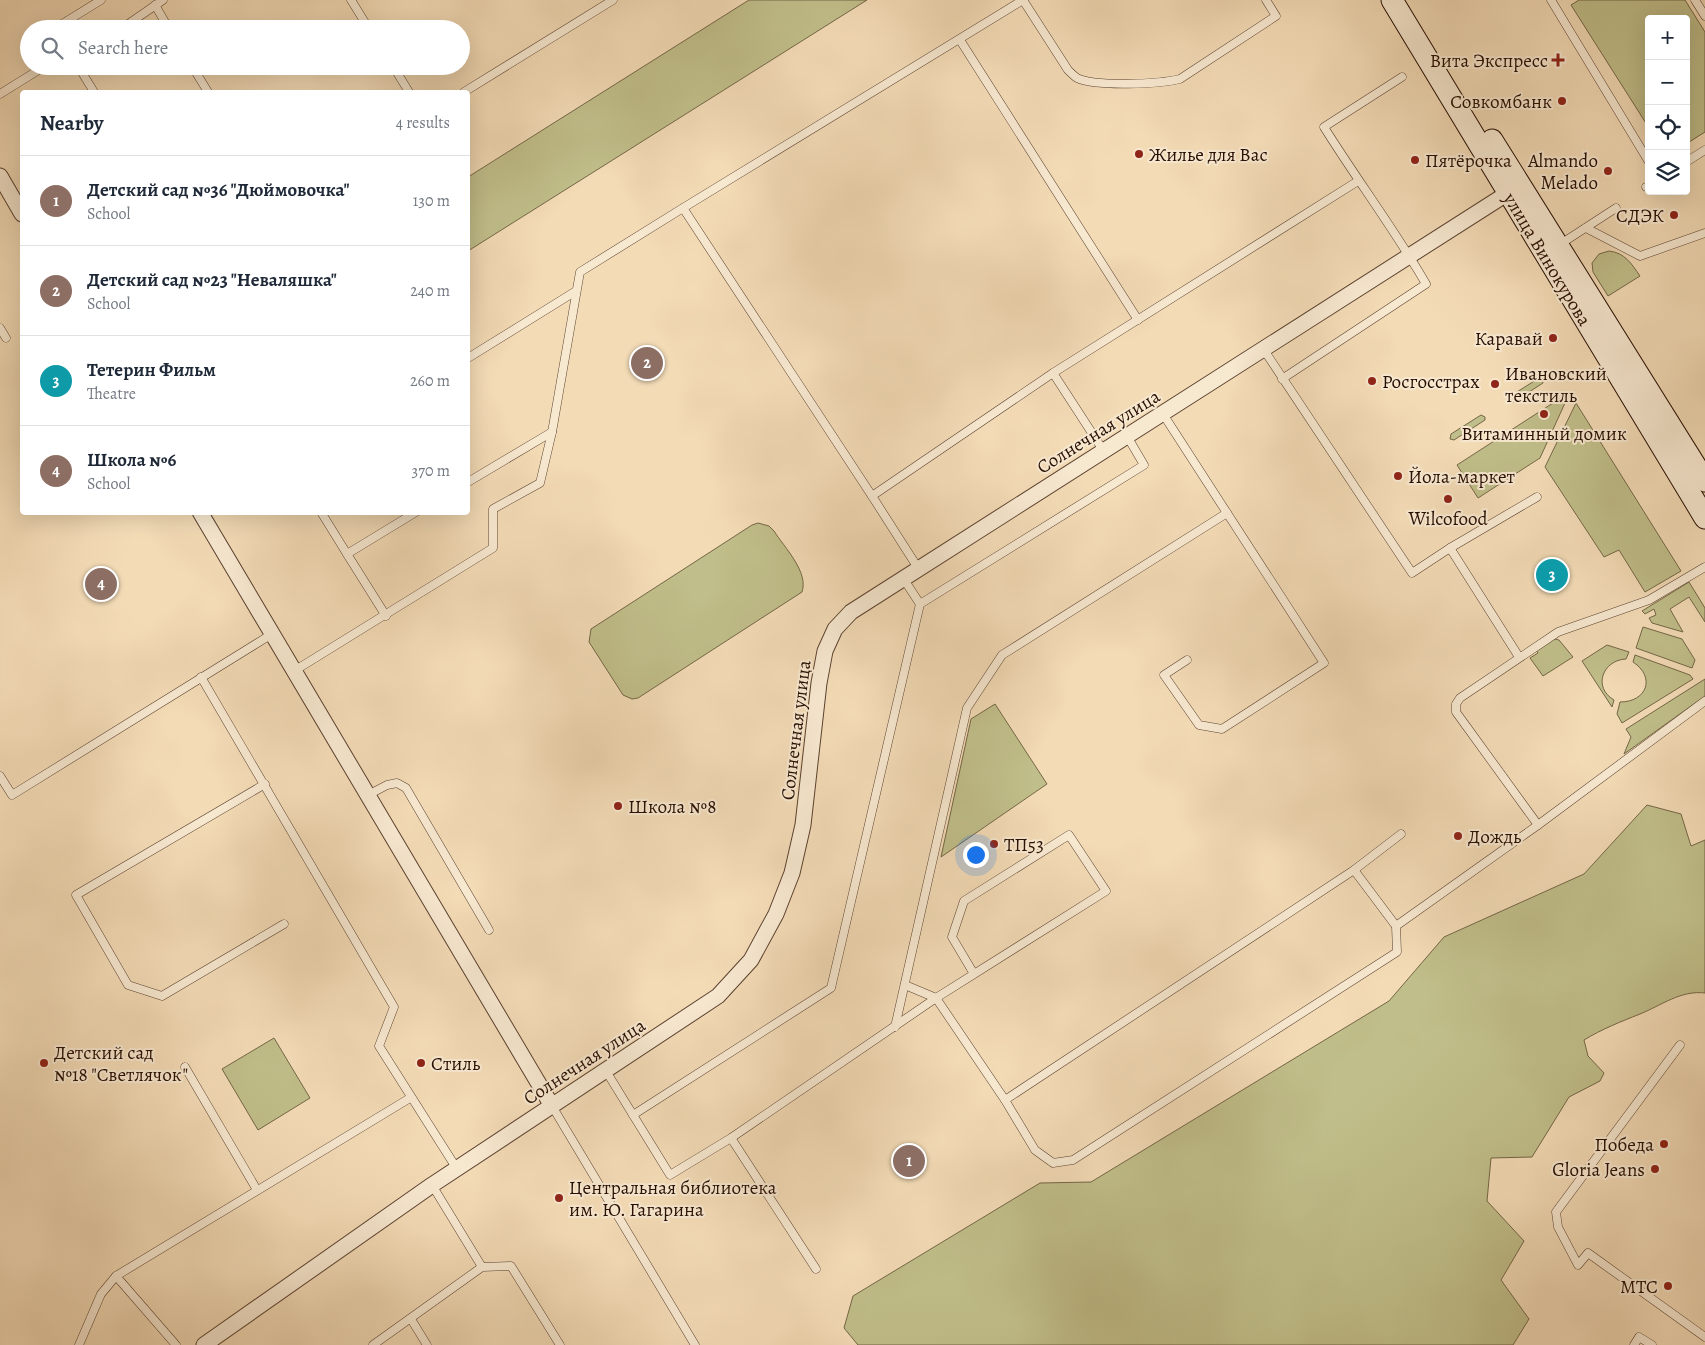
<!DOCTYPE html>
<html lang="en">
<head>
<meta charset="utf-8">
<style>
  :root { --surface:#fff; --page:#f6f6f7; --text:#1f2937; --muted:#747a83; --line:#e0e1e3; --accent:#2563eb }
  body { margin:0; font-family:Alegreya,serif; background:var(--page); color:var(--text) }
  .controls { position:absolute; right:15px; top:15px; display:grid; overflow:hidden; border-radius:5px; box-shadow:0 5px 20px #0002 }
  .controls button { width:45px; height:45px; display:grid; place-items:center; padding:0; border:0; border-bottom:1px solid var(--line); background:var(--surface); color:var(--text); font:25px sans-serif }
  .you { position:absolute; left:975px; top:854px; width:18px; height:18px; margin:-12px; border:4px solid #fff; border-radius:50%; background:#1a73e8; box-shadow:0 0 0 8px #1a73e833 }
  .badge { display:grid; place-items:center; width:32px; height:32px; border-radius:50%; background:var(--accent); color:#fff; font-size:16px; font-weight:700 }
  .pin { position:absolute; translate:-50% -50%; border:2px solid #fff; box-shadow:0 1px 5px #0006 }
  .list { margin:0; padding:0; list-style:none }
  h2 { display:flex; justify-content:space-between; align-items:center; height:65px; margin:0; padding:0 20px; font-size:21px }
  h2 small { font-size:16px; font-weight:400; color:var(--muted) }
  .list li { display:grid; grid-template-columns:32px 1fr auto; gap:15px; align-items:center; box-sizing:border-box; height:90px; padding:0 20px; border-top:1px solid var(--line) }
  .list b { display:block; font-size:19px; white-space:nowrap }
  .list p { margin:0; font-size:16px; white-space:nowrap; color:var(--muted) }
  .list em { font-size:16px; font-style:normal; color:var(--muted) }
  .icon { flex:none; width:28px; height:28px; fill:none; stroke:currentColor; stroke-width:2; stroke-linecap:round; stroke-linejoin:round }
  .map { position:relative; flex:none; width:1705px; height:1345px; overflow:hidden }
  .search { position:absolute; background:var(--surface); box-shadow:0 5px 20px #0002; left:20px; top:20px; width:450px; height:55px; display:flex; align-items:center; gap:12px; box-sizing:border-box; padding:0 18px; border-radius:28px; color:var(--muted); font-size:19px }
  .panel { position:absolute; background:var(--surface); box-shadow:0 5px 20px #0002; left:20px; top:90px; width:450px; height:425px; border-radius:5px }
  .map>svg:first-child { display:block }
  .green { fill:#c0be8a; stroke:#746646 }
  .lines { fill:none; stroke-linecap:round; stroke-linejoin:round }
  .service-casing { stroke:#5b412f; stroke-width:9 }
  .minor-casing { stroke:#5b412f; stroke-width:17 }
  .secondary-casing { stroke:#280e02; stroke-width:23 }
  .service { stroke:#f7e8d0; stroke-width:8 }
  .minor { stroke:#f7e8d0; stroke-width:15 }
  .secondary { stroke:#f7e8d0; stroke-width:21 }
  .poi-dot { fill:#8f2418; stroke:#f7e8d0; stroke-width:2 }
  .labels { text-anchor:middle; stroke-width:4; stroke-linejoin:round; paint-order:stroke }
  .poi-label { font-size:19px; fill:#280e02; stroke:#f7e8d0; text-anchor:start }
  .street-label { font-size:19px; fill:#280e02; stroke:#f7e8d0 }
</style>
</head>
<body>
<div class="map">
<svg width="1705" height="1345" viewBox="0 0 1705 1345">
  <rect width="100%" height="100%" fill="#f3dbb6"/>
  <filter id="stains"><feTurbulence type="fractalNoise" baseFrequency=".004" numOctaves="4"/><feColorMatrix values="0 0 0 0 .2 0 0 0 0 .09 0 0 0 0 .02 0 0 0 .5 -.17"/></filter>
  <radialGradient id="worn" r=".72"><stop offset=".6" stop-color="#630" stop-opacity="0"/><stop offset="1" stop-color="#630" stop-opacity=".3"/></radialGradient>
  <g class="green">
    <polygon points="749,0 867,0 468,251 468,177"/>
    <polygon points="1579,0 1685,0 1705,32 1705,132 1686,144 1686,19 1649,19 1649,128 1571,5"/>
    <path d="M1609,251C1625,253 1631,263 1640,276L1608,296L1593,272L1592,263L1599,254Z"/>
    <polygon points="1539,378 1543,379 1543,383 1512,403 1508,401 1509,397"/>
    <polygon points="1570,392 1540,458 1478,498 1457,465"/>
    <polygon points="1576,403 1681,571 1645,592 1619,550 1604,557 1545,467"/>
    <polygon points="1481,415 1485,417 1485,420 1454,440 1450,439 1451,434"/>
    <path d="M758,523L769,526L774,531C784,547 809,572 802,592L638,698L632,699L623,695L589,642L591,629L752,525Z"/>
    <polygon points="1689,582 1705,608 1705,622 1689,597 1670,609 1683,632 1652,623 1649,618 1656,615 1654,609 1645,614 1642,611"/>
    <polygon points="1643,627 1682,639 1695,660 1692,668 1636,648"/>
    <polygon points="1551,638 1559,640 1573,657 1543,676 1530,658 1538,653 1535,649"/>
    <path d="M1607,645L1629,652L1626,659C1603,660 1592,687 1614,700L1612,707L1582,661Z"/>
    <path d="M1635,655L1690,675L1693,679L1622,723L1617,714L1620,702C1647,702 1656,677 1633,662Z"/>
    <polygon points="1705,679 1705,696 1624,754 1631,737 1626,729"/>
    <polygon points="995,704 1047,784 941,857 971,719"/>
    <path d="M1647,805L1681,814L1691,846L1705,840V993C1681,990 1662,1005 1640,1014C1620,1022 1602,1029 1584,1040L1588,1056L1604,1073L1600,1081L1569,1097L1532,1157L1491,1158L1487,1201L1524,1241L1501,1280L1529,1319L1513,1345H858L844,1328L853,1296L1040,1183L1091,1182L1389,1001L1444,937L1584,874Z"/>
    <polygon points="274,1038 310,1098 258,1130 222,1069"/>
  </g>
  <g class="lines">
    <g class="service-casing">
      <g id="service">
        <polyline points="351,0 369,29"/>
        <path d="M1023,0L1068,70C1071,73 1074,76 1077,78C1095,87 1160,84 1180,79L1276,16L1266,0"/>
        <polyline points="1551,0 1649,162"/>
        <polyline points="1695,0 1705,16"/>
        <polyline points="155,5 169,29"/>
        <polyline points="54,29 101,0"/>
        <polyline points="121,29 163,0"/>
        <polyline points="960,40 1138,320"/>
        <polyline points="78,66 94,92"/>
        <polyline points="192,66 208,92"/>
        <polyline points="393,66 409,92"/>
        <polyline points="464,92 613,0"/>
        <polyline points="0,94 45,66"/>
        <polyline points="1686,162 1705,150"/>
        <polyline points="1646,187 1649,186"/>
        <polyline points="1586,228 1640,256 1705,233"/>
        <polyline points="1559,245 1616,208"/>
        <polyline points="0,328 6,338"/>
        <polyline points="1264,350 1412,573 1450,548 1519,657"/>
        <polyline points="468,358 576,291"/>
        <polyline points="1053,373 1103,450"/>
        <path d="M1282,379L1426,284C1395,230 1357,180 1324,127L1402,77"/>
        <polyline points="1163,414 1324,663 1222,729 1199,725 1164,675 1187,660"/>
        <polyline points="468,482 552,432"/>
        <polyline points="872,496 683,208 1023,0"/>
        <polyline points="321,512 347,554"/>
        <polyline points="1450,548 1537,497"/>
        <polyline points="918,568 872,496 1053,373 1358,181"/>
        <polyline points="903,578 920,604"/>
        <polyline points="386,616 347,554 416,512"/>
        <polyline points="294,671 493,548 493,509 540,483 552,432 580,272 683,208"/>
        <polyline points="201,677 394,1007 379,1046 457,1169"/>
        <polyline points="0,776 12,795 272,634"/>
        <polyline points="265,784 76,895 128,985 162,996 284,924"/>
        <polyline points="368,795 387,785 397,783 406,788 489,930"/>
        <polyline points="1538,825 1456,712 1456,704 1460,698 1558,632 1649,600 1705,567"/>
        <polyline points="1354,870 1401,834"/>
        <polyline points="905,985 936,998 1005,1100 1035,1150 1053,1163 1073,1160 1397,952 1396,926 1538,825 1705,701"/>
        <polyline points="895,1027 967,708 1002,655 1227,513"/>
        <polyline points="1680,1045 1556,1212 1558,1227 1578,1265 1588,1253 1705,1337"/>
        <polyline points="185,1067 257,1190"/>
        <polyline points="606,1071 670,1175 731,1138 936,998 1106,891 1069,835 964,901 952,937 974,974"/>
        <polyline points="1005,1100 1354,870 1396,926"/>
        <polyline points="552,1106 695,1345"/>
        <polyline points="633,1115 831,988 920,604 1144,465 1127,436"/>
        <polyline points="731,1138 816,1269"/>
        <polyline points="432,1185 482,1267"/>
        <polyline points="116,1276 176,1345"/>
        <polyline points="411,1319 427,1345"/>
        <polyline points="79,1345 101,1294 116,1276 410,1098"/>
        <polyline points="373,1345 482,1267 511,1266 560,1345"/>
        <polyline points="1634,1345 1639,1337 1652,1345"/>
      </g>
    </g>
    <g class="minor-casing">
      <g id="minor">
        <polyline points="0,176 22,214"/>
        <polyline points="200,512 552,1106"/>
        <polyline points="204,1345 432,1185 718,996 751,960 776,914 792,873 803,825 819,683 825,651 835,629 851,612 1508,193"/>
      </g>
    </g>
    <g class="secondary-casing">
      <g id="secondary">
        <polyline points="1392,0 1705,518"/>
        <polyline points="1492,140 1705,481"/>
      </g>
    </g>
    <use href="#service" class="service"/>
    <use href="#minor" class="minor"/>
    <use href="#secondary" class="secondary"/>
  </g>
  <g class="poi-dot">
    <path d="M1555.5 52.5h5v5h5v5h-5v5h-5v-5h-5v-5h5z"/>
    <circle cx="1562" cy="101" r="5"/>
    <circle cx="1139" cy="154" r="5"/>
    <circle cx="1415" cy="160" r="5"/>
    <circle cx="1608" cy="171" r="5"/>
    <circle cx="1674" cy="215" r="5"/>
    <circle cx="1553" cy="338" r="5"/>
    <circle cx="1372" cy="381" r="5"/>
    <circle cx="1495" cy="384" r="5"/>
    <circle cx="1544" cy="414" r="5"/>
    <circle cx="1398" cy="476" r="5"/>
    <circle cx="1448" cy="499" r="5"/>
    <circle cx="618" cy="806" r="5"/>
    <circle cx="1458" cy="836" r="5"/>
    <circle cx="994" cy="844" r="5"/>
    <circle cx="44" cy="1063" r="5"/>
    <circle cx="421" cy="1063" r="5"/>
    <circle cx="1664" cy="1144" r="5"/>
    <circle cx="1655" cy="1169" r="5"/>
    <circle cx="559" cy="1198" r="5"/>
    <circle cx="1668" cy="1286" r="5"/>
  </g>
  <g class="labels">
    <g class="poi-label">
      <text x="1548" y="67" text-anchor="end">Вита Экспресс</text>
      <text x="1552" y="108" text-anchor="end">Совкомбанк</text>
      <text x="1149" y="161">Жилье для Вас</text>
      <text x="1425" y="167">Пятёрочка</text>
      <text x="1598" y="167" text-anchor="end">Almando<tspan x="1598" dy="22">Melado</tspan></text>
      <text x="1664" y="222" text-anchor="end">СДЭК</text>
      <text x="1543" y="345" text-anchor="end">Каравай</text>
      <text x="1505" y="380">Ивановский<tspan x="1505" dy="22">текстиль</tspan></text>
      <text x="1382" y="388">Росгосстрах</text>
      <text x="1544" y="440" text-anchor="middle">Витаминный домик</text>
      <text x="1408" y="483">Йола-маркет</text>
      <text x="1448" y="525" text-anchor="middle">Wilcofood</text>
      <text x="628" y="813">Школа №8</text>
      <text x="1468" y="843">Дождь</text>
      <text x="1004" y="851">ТП53</text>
      <text x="54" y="1059">Детский сад<tspan x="54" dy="22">№18 "Светлячок"</tspan></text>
      <text x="431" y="1070">Стиль</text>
      <text x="1654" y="1151" text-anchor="end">Победа</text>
      <text x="1645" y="1176" text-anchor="end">Gloria Jeans</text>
      <text x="569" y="1194">Центральная библиотека<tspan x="569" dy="22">им. Ю. Гагарина</tspan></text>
      <text x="1658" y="1293" text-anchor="end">МТС</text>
    </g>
    <g class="street-label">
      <text transform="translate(1548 259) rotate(59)" y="7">улица Винокурова</text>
      <text transform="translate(1098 431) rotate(-32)" y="7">Солнечная улица</text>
      <text transform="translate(795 730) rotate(-83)" y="7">Солнечная улица</text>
      <text transform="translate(584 1061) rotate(-33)" y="7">Солнечная улица</text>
    </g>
  </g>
  <rect width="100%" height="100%" filter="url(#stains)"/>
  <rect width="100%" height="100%" fill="url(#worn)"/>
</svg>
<div class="controls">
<button>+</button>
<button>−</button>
<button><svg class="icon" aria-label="locate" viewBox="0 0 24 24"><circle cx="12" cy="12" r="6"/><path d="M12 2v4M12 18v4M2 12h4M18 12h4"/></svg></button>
<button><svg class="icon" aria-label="layers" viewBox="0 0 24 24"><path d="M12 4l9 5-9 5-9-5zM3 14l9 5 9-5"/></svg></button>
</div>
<div class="you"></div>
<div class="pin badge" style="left:909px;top:1161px;background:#8d6e63">1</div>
<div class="pin badge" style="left:647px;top:363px;background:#8d6e63">2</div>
<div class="pin badge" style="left:1552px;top:575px;background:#0f9aa8">3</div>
<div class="pin badge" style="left:101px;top:584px;background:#8d6e63">4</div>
<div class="search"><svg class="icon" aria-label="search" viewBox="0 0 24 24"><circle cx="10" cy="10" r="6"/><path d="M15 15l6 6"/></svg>Search here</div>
<section class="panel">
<h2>Nearby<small>4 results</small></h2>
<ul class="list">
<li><span class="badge" style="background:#8d6e63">1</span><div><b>Детский сад №36 &quot;Дюймовочка&quot;</b><p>School</p></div><em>130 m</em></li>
<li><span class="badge" style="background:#8d6e63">2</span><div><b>Детский сад №23 &quot;Неваляшка&quot;</b><p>School</p></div><em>240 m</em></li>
<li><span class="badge" style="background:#0f9aa8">3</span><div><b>Тетерин Фильм</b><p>Theatre</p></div><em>260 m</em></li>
<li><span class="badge" style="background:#8d6e63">4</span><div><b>Школа №6</b><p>School</p></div><em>370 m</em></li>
</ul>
</section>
</div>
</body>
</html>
